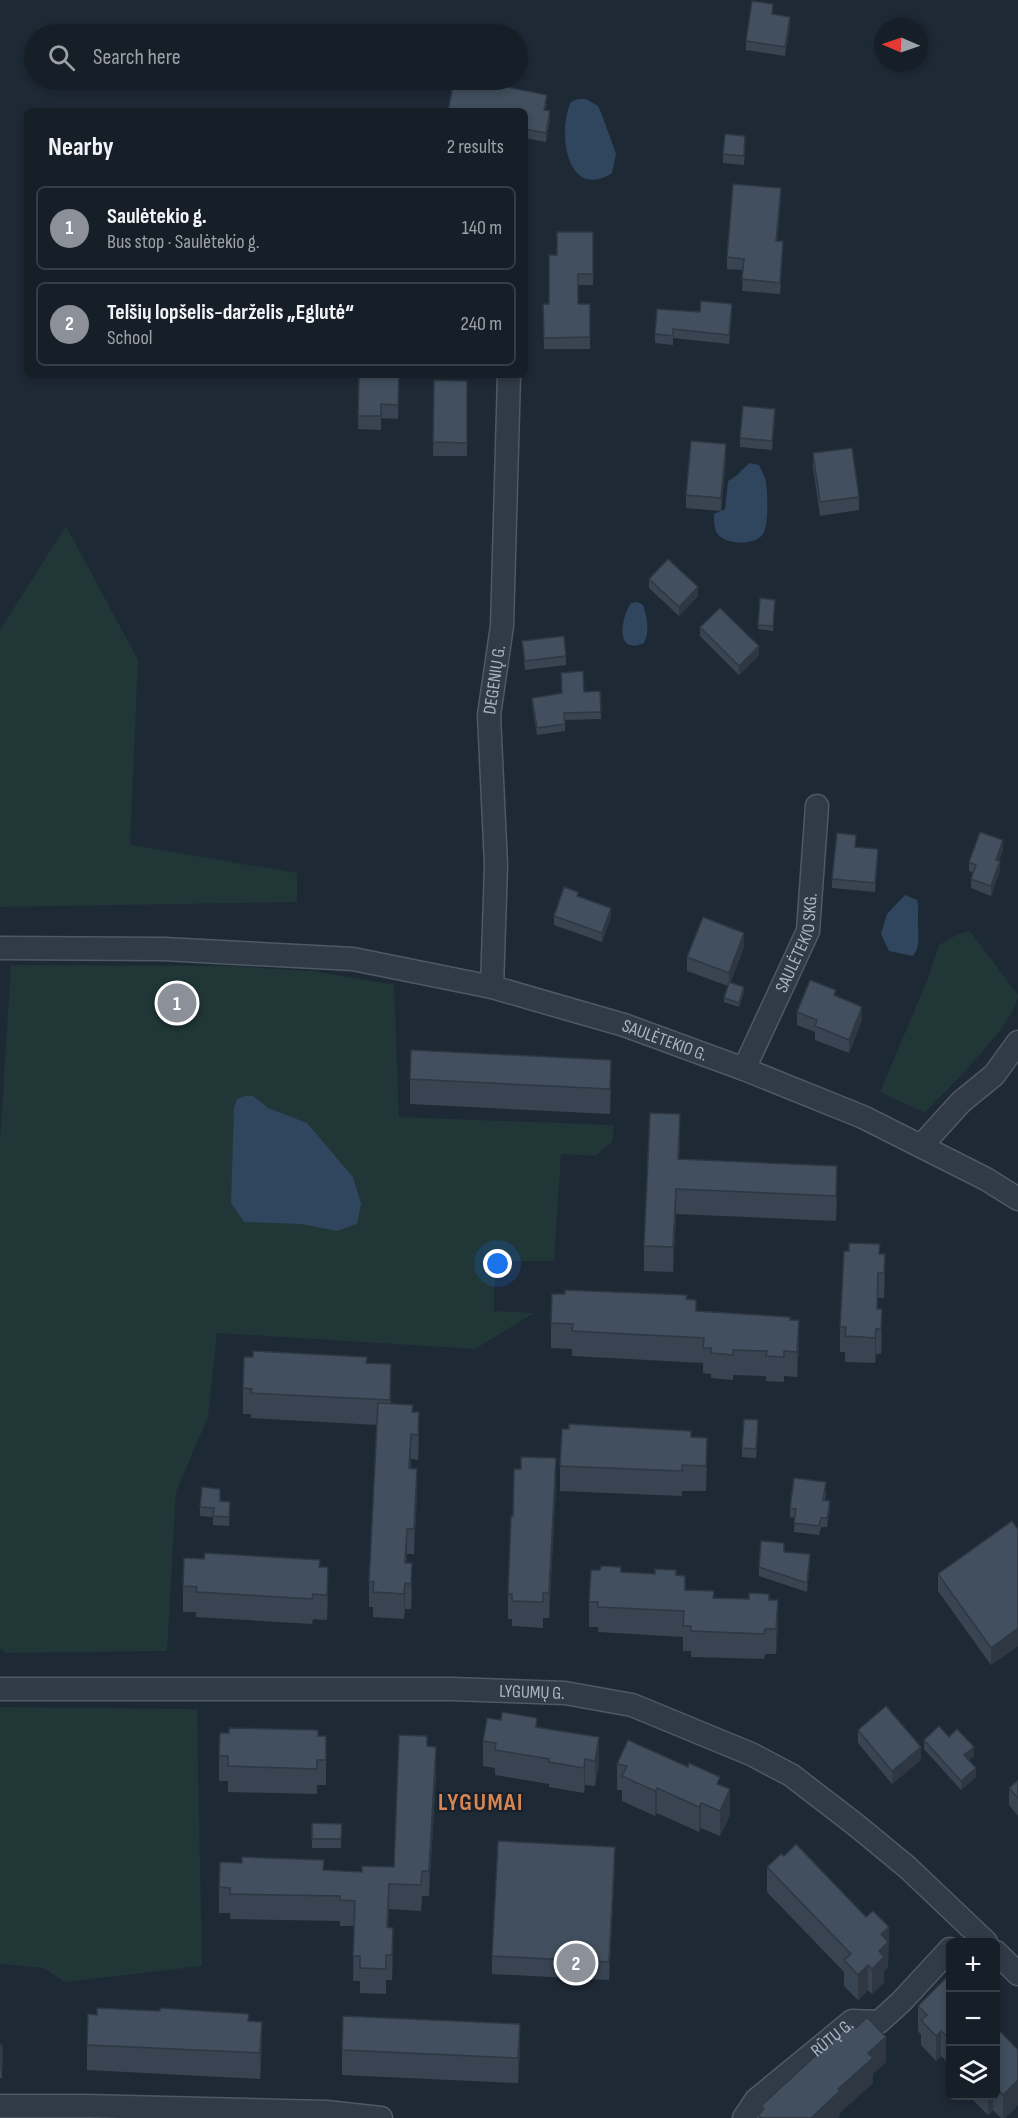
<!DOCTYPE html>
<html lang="en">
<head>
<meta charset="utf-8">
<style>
  :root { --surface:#161f28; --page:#1f2730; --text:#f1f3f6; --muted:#9ea2a8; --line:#353d45; --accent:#8c9099 }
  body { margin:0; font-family:"Sofia Sans Condensed",sans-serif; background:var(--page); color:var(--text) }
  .controls { position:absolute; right:18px; bottom:18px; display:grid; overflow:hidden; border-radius:9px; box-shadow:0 3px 9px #0003 }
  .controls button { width:54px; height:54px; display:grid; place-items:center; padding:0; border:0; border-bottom:2px solid var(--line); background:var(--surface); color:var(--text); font:30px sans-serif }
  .compass { position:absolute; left:874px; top:18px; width:54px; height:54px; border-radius:50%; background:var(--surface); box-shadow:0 3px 9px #0003; rotate:272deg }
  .you { position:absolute; left:498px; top:1264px; width:21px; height:21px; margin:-15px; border:4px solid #fff; border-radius:50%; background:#1a73e8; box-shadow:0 0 0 9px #1a73e833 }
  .badge { display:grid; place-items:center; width:39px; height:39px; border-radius:50%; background:var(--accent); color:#fff; font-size:20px; font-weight:700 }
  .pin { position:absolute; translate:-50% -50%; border:3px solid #fff; box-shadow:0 2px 6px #0006 }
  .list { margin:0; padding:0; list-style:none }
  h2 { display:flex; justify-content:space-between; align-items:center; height:78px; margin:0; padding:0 24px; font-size:26px }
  h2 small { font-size:20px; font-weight:400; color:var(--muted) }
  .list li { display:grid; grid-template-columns:39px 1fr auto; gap:18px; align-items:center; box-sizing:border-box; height:84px; margin:0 12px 12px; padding:0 12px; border:2px solid var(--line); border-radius:9px }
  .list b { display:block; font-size:22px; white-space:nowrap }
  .list p { margin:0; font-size:20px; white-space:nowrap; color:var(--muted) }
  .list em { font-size:20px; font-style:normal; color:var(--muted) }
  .icon { flex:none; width:33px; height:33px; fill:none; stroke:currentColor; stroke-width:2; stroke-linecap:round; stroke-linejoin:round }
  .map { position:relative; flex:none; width:1018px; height:2118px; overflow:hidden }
  .search { position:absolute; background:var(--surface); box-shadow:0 3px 9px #0003; left:24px; top:24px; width:504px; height:66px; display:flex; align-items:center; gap:15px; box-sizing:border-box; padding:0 21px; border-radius:33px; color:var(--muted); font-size:22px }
  .panel { position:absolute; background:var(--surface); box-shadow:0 3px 9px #0003; left:24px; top:108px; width:504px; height:270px; border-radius:9px }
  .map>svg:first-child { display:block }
  .green { fill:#203637 }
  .water { fill:#30465e }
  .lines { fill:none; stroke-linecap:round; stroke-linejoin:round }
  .minor-casing { stroke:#4f5965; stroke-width:25 }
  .minor { stroke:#313b47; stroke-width:22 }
  .wall { fill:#384451 }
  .shaded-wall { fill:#2e3742 }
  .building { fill:#414f5e; stroke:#2e3742; stroke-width:1.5 }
  .labels { text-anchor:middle; stroke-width:4.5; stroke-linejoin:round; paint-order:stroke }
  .street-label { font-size:18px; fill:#abb6c4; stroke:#17202b }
  .district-label { font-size:24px; font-weight:bold; letter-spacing:1.5px; fill:#d78653; stroke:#17202b }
</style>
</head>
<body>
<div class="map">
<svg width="1018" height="2118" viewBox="0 0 1018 2118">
  <rect width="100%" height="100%" fill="#1e2936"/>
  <g class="green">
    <polygon points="66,526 138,660 130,845 297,873 297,902 0,907 0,630"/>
    <path d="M970,931L1018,995C1018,1020 945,1092 925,1113L880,1092L929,976L939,945L958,934Z"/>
    <polygon points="11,965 231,966 312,971 394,985 399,1117 614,1125 612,1142 595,1156 561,1154 554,1261 495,1261 494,1311 534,1313 475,1349 217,1333 208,1417 176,1492 167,1651 6,1653 0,1648 0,1142"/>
    <polygon points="0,1707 197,1709 202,1966 65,1982 44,1968 0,1964"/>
  </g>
  <g class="water">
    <path d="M578,99H586L598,106L602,115L616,154L612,173C566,202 557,130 571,102Z"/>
    <path d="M750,463L759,465C761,469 763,474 765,478C768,489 769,525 763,534C755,546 724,545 717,533C714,528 714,520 714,514L725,509L728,481C737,477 742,469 750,463Z"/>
    <path d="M637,602L643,605C647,618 650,631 644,643C614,656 621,617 631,603Z"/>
    <path d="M905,895L917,900C919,907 918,912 918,919C917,932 922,944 913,956L889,951L881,934L887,914Z"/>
    <polygon points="245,1096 253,1096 268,1108 307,1123 353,1177 361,1204 357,1224 337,1231 301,1224 244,1222 231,1203 234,1108 237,1099"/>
  </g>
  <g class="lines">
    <g class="minor-casing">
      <g id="minor">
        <path id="s1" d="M0,948L164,949L353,959L492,987L624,1025L744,1069L863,1117L986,1179L1018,1199"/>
        <path id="s2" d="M492,987L496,865L489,715L502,626L509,375"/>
        <path id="s3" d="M744,1069L808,931L817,806"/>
        <polyline points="921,1146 961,1102 994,1075 1018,1042"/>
        <path id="s4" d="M0,1689H452L565,1693L632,1705L751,1754L791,1775L856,1825L907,1867L986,1942"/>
        <polyline points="996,1952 1018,1974"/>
        <polyline points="0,2106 86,2106 326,2112 381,2118"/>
        <path id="s5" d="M744,2118L756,2100L852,2021L879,2022L902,2001L950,1949"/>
      </g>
    </g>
    <use href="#minor" class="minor"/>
  </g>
  <g class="wall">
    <polygon points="773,15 790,26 785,56 746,50 746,41"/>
    <polygon points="462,80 499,80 498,86 547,104 545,110 550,120 546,142 525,138 525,111 462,81"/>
    <polygon points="745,145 744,165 723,163 723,154"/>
    <polygon points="781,199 777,241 783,253 780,294 742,291 743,270 727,269 727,257"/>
    <polygon points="593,232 593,285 578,285 578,304 590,304 590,349 544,349 543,304 549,304 557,255"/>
    <polygon points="700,312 732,313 729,344 673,338 673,345 655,343 655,334"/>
    <polygon points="359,375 399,375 398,419 381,418 381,430 358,429"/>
    <polygon points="434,380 467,381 467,456 433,456"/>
    <polygon points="775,418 772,450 740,447 740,438"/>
    <polygon points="813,453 859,497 859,510 820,516 813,467"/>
    <polygon points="726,458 721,511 686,508 686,495"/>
    <polygon points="649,579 698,596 679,616 649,588"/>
    <polygon points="775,600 773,631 758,629 758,625"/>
    <polygon points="700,627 759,655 739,675 700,636"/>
    <polygon points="522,641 566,656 566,665 525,670"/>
    <polygon points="600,691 601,719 565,720 565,731 537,735 532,705 532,698"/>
    <polygon points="856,847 878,858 875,892 832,888 832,879"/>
    <polygon points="1003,850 999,861 1000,870 991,896 971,888 971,879 973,873 969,871 969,862"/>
    <polygon points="578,896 611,917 602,942 554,925 554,916"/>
    <polygon points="744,947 730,983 744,992 739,1007 724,1002 724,998 728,986 687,971 687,957"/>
    <polygon points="836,996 862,1020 849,1053 815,1040 815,1032 797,1025 797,1012"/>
    <polygon points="410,1079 611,1085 610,1114 410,1104"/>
    <polygon points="680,1140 679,1159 837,1191 836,1221 676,1214 673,1272 644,1271 644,1246"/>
    <polygon points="880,1254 885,1254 884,1298 878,1298 878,1309 882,1334 881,1354 876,1354 875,1363 845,1362 845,1352 840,1352 840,1327"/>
    <polygon points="687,1299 696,1311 790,1320 799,1345 797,1377 784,1376 784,1382 766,1381 766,1376 733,1375 733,1380 711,1378 711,1374 703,1373 703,1363 572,1356 572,1349 551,1348 551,1323"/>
    <polygon points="367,1363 391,1389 391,1404 413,1412 419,1438 418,1460 411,1459 411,1468 417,1494 414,1554 407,1554 406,1563 412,1589 411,1609 405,1609 404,1619 373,1617 373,1607 369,1607 369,1582 377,1425 251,1418 251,1414 243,1414 243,1388"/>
    <polygon points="758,1429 756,1458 742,1457 742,1448"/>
    <polygon points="691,1437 707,1463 706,1491 682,1491 682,1496 560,1491 560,1466"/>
    <polygon points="556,1483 549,1618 543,1618 543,1628 512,1626 512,1619 508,1619 508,1594 513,1516"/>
    <polygon points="826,1491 825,1500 830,1510 827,1527 821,1527 819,1535 794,1532 795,1518 790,1517 790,1508"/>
    <polygon points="220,1501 230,1511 229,1526 213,1525 213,1517 200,1516 200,1507"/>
    <polygon points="1018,1529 1018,1646 991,1665 938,1591 938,1574"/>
    <polygon points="784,1552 810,1563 807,1592 759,1576 759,1567"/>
    <polygon points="320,1567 328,1592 327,1620 313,1619 312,1624 196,1617 196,1612 183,1612 183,1586"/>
    <polygon points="621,1572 676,1575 685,1590 714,1598 769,1600 778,1625 776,1654 765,1654 764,1659 691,1657 691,1651 683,1651 683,1637 598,1632 598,1627 589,1627 589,1602"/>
    <polygon points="537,1727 599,1763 595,1786 585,1785 584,1793 549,1787 549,1784 495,1775 495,1768 483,1766 483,1741"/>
    <polygon points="858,1730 921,1760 892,1784 858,1743"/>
    <polygon points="318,1736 326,1761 326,1785 317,1785 317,1794 228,1792 228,1781 219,1781 219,1756"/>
    <polygon points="949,1737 974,1756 969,1760 976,1777 961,1790 924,1749 924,1740"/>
    <polygon points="427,1746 436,1772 429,1896 422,1896 421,1911 389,1909 388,1928 393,1953 392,1980 386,1980 386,1994 360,1993 360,1981 353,1981 354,1926 340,1926 340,1921 230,1919 230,1913 219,1913 219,1887 324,1870 362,1872 394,1867"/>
    <polygon points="617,1764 720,1785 730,1815 720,1836 701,1828 699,1832 657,1813 655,1816 622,1801 622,1790 617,1790"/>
    <polygon points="1018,1780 1018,1816 1009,1805 1009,1788"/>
    <polygon points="312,1823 342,1824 341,1848 312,1848"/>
    <polygon points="615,1865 609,1980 492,1974 492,1956"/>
    <polygon points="767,1867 866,1917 889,1927 888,1967 884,1971 884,1982 872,1994 868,1990 858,2000 844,1986 844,1972 767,1892"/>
    <polygon points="951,1981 951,2065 941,2056 936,2061 921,2045 921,2035 918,2031 918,2006"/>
    <polygon points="249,2021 262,2047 260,2079 87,2070 87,2045"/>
    <polygon points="996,2027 1018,2050 1018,2105 1005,2118 1001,2118 993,2110 988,2115 972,2099 972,2096 996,2096"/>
    <rect x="0" y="2045" width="2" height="33"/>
    <polygon points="520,2049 518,2083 342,2075 342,2050"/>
  </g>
  <g class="shaded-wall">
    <polygon points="790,17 790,26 785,56 785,47"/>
    <polygon points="550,111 550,120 546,142 546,133"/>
    <polygon points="781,188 781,199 776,252 776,241"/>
    <polygon points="783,241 783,253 780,294 780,283"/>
    <polygon points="732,304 732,313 729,344 729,335"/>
    <polygon points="775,409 775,418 772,450 772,441"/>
    <polygon points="726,444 726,458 721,511 721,498"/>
    <polygon points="698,587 698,596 679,616 679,607"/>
    <polygon points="759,646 759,655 739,675 739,666"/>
    <polygon points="1003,840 1003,850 996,869 996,860"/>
    <polygon points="878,849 878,858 875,892 875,883"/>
    <polygon points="1000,861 1000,870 991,896 991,886"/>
    <polygon points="611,908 611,917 602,942 602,933"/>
    <polygon points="744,933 744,947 729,987 729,973"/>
    <polygon points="744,987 744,992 739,1007 739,1003"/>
    <polygon points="862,1007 862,1020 849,1053 849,1040"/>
    <polygon points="611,1060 611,1085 610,1114 610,1089"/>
    <polygon points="680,1114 680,1140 678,1184 678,1159"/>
    <polygon points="837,1166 837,1191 836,1221 836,1196"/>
    <polygon points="676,1189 676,1214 673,1272 673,1247"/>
    <polygon points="885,1254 885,1280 884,1298 884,1273"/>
    <polygon points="878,1273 878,1298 877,1334 877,1309"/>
    <polygon points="882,1309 882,1334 881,1354 881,1329"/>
    <polygon points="799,1320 799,1345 797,1377 797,1352"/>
    <polygon points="876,1329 876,1354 875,1363 875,1338"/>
    <polygon points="391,1364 391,1389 390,1425 390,1400"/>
    <polygon points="419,1412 419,1438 418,1460 418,1435"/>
    <polygon points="411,1434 411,1459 409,1493 409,1468"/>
    <polygon points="707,1438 707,1463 706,1491 706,1466"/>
    <polygon points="556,1458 556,1483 549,1618 549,1593"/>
    <polygon points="417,1469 417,1494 414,1554 414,1529"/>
    <polygon points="830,1501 830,1510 827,1527 827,1518"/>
    <polygon points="407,1529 407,1554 405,1588 405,1563"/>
    <polygon points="810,1554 810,1563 807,1592 807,1583"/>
    <polygon points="412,1563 412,1589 411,1609 411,1584"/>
    <polygon points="328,1567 328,1592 327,1620 327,1595"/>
    <polygon points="405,1583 405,1609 404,1619 404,1594"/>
    <polygon points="778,1600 778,1625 776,1654 776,1629"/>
    <polygon points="1018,1628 1018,1646 991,1665 991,1648"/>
    <polygon points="599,1737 599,1763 595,1786 595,1761"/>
    <polygon points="436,1747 436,1772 429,1896 429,1871"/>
    <polygon points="921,1747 921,1760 892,1784 892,1771"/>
    <polygon points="974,1747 974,1756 964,1764 964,1755"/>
    <polygon points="585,1759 585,1785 584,1793 584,1768"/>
    <polygon points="976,1768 976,1777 961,1790 961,1781"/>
    <polygon points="657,1788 657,1813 655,1816 655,1791"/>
    <polygon points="730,1789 730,1815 720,1836 720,1811"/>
    <polygon points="701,1803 701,1828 699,1832 699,1807"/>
    <polygon points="615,1847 615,1865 609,1980 609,1962"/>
    <polygon points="889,1927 888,1967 884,1971 884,1982 872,1994 872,1969 879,1951 881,1934"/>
    <polygon points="393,1928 393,1953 392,1980 392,1955"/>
    <polygon points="868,1965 868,1990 858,2000 858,1975"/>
    <polygon points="262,2022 262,2047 260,2079 260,2053"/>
    <polygon points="520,2024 520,2049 518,2083 518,2058"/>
    <polygon points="941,2031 941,2056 936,2061 936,2036"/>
    <polygon points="886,2037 886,2062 873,2074 873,2083 840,2113 840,2116 838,2118 811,2118 838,2089 868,2053"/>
    <polygon points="1018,2080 1018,2105 1005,2118 1003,2118 1003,2095"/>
    <polygon points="988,2096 993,2096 993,2110 988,2115"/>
  </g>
  <g class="building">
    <polygon points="752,1 773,4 772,14 790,17 785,47 746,41"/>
    <polygon points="454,80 462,81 462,80 497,80 496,85 547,95 544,110 550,111 546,133 525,129 525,111 448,111"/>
    <polygon points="725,134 745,136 744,156 723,154"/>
    <polygon points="733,184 781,188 776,241 783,241 780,283 742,279 744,259 727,257"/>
    <polygon points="557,232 593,232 593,274 578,274 578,304 590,304 590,337 544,338 543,304 549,304 549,255 557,255"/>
    <polygon points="701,301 732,304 729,335 673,329 673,336 655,334 657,309 700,312"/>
    <polygon points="359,375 399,375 398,405 381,404 381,416 358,416"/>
    <polygon points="434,380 467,381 467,443 433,442"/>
    <polygon points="743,406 775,409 772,441 740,438"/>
    <polygon points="691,441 726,444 721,498 686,495"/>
    <polygon points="852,448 859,497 820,502 813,453"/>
    <polygon points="668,559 698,587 679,607 649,579"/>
    <polygon points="760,598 775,600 773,626 758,625"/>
    <polygon points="720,608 759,646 739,666 700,627"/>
    <polygon points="564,636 566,656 525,661 522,641"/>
    <polygon points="583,671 584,692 600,691 601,712 564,713 565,724 537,728 532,698 562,693 561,673"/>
    <polygon points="980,832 1003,840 996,860 1000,861 991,886 971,879 976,865 969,862"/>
    <polygon points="837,833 856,835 855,847 878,849 875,883 832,879"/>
    <polygon points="564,887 578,892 577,896 611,908 602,933 554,916"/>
    <polygon points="703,917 744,933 729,973 687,957"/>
    <polygon points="810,980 836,990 834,995 862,1007 849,1040 815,1026 817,1020 797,1012"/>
    <polygon points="729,982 744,987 739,1003 724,998"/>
    <polygon points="411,1050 611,1060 610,1089 410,1079"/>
    <polygon points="650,1113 680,1114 678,1159 837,1166 836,1196 676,1189 673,1247 644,1246"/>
    <polygon points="849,1243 880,1244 879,1254 885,1254 884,1273 878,1273 877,1309 882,1309 881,1329 876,1329 875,1338 845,1336 846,1327 840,1327 844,1251 849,1251"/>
    <polygon points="565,1290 687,1295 686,1299 696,1300 696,1311 790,1317 790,1320 799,1320 797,1352 784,1351 784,1357 766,1356 767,1351 733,1350 733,1355 711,1353 711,1348 703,1348 704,1338 572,1331 573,1324 551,1323 552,1294 565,1294"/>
    <polygon points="253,1351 367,1357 366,1363 391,1364 390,1400 251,1393 252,1389 243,1388 244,1357 253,1357"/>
    <polygon points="378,1403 413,1405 412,1412 419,1412 418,1435 411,1434 409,1468 417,1469 414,1529 407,1529 405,1563 412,1563 411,1584 405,1583 404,1594 373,1592 374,1582 369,1582"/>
    <polygon points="744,1419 758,1420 756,1449 742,1448"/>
    <polygon points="569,1424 691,1431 691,1437 707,1438 706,1466 682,1465 682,1471 560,1466 562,1429 569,1429"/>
    <polygon points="521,1457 556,1458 549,1593 543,1593 543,1602 512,1601 512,1594 508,1594 511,1516 513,1516 514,1469 521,1469"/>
    <polygon points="794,1478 826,1482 823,1500 830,1501 827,1518 821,1518 819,1526 794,1523 796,1509 790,1508"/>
    <polygon points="202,1487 220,1489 220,1501 230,1502 229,1517 213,1516 214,1508 200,1507"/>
    <polygon points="1012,1521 1018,1529 1018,1628 991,1648 938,1574"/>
    <polygon points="761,1541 784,1543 784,1552 810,1554 807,1583 759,1567"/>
    <polygon points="205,1553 320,1560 319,1567 328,1567 327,1595 313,1594 312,1599 196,1592 197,1587 183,1586 184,1558 204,1559"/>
    <polygon points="601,1566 621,1567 621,1572 655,1574 655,1569 676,1570 676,1575 685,1576 685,1590 714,1591 713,1598 749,1599 749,1593 769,1594 769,1600 778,1600 776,1629 765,1629 764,1634 691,1631 691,1626 683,1626 684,1611 598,1607 598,1602 589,1602 591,1570 600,1570"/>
    <polygon points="886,1706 921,1747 892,1771 858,1730"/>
    <polygon points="502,1712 537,1718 536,1727 599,1737 595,1761 585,1759 584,1768 549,1762 549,1759 495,1750 496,1743 483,1741 487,1718 501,1720"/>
    <polygon points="939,1726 949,1737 957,1729 974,1747 964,1755 976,1768 961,1781 924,1740"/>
    <polygon points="229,1728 318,1730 318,1736 326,1736 326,1760 317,1760 317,1769 228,1766 228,1756 219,1756 220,1733 229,1733"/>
    <polygon points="399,1735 427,1736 427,1746 436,1747 429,1871 422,1871 421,1885 389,1884 387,1927 393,1928 392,1955 386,1955 386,1969 360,1968 360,1956 353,1956 355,1901 340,1900 340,1896 230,1894 230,1888 219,1887 220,1862 242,1863 242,1857 324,1860 323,1870 362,1872 362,1866 394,1867"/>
    <polygon points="628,1740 688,1767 689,1763 720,1777 717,1784 730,1789 720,1811 701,1803 699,1807 657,1788 655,1791 622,1776 627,1766 617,1764"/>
    <polygon points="1018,1780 1018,1798 1009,1788"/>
    <polygon points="312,1823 342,1824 341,1839 312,1839"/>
    <polygon points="498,1841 615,1847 609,1962 492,1956"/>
    <polygon points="796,1844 866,1917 873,1911 889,1927 881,1934 888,1942 879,1951 884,1957 872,1969 868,1965 858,1975 844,1960 851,1954 767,1867 781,1854 784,1856"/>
    <polygon points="947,1977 951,1981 951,2040 941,2031 936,2036 921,2020 927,2015 918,2006"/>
    <polygon points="97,2008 160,2011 160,2008 249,2014 248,2021 262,2022 260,2053 87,2045 88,2014 97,2015"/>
    <polygon points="343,2016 520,2024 518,2058 342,2050"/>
    <polygon points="867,2017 886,2037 868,2053 873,2058 838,2089 840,2091 811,2118 761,2118 758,2115 764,2109 761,2106 851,2023 856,2028"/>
    <polygon points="996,2027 1018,2050 1018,2080 1003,2095 996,2087"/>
    <rect x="0" y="2045" width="2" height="24"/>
  </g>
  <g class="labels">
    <g class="street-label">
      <text dy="6" stroke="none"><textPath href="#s2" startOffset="308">DEGENIŲ G.</textPath></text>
      <text dy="6" stroke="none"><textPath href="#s3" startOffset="138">SAULĖTEKIO SKG.</textPath></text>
      <text dy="6" stroke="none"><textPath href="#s1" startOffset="676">SAULĖTEKIO G.</textPath></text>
      <text dy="6" stroke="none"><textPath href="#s4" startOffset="532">LYGUMŲ G.</textPath></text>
      <text dy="6" stroke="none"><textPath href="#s5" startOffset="120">RŪTŲ G.</textPath></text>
    </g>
    <g class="district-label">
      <text x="481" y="1810">LYGUMAI</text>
    </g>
  </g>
</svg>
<div class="controls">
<button>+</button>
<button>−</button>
<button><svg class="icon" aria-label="layers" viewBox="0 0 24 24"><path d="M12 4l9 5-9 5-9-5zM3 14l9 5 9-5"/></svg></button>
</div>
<svg class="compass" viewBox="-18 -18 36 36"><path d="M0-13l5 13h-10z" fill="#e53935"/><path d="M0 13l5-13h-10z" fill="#9ea2a8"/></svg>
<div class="you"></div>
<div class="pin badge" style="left:177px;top:1003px">1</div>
<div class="pin badge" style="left:576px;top:1963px">2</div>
<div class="search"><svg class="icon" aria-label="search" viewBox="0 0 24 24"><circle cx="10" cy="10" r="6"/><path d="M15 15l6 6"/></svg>Search here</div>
<section class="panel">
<h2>Nearby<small>2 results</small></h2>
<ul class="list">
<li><span class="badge">1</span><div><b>Saulėtekio g.</b><p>Bus stop · Saulėtekio g.</p></div><em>140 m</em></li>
<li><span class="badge">2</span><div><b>Telšių lopšelis-darželis „Eglutė“</b><p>School</p></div><em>240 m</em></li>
</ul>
</section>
</div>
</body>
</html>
